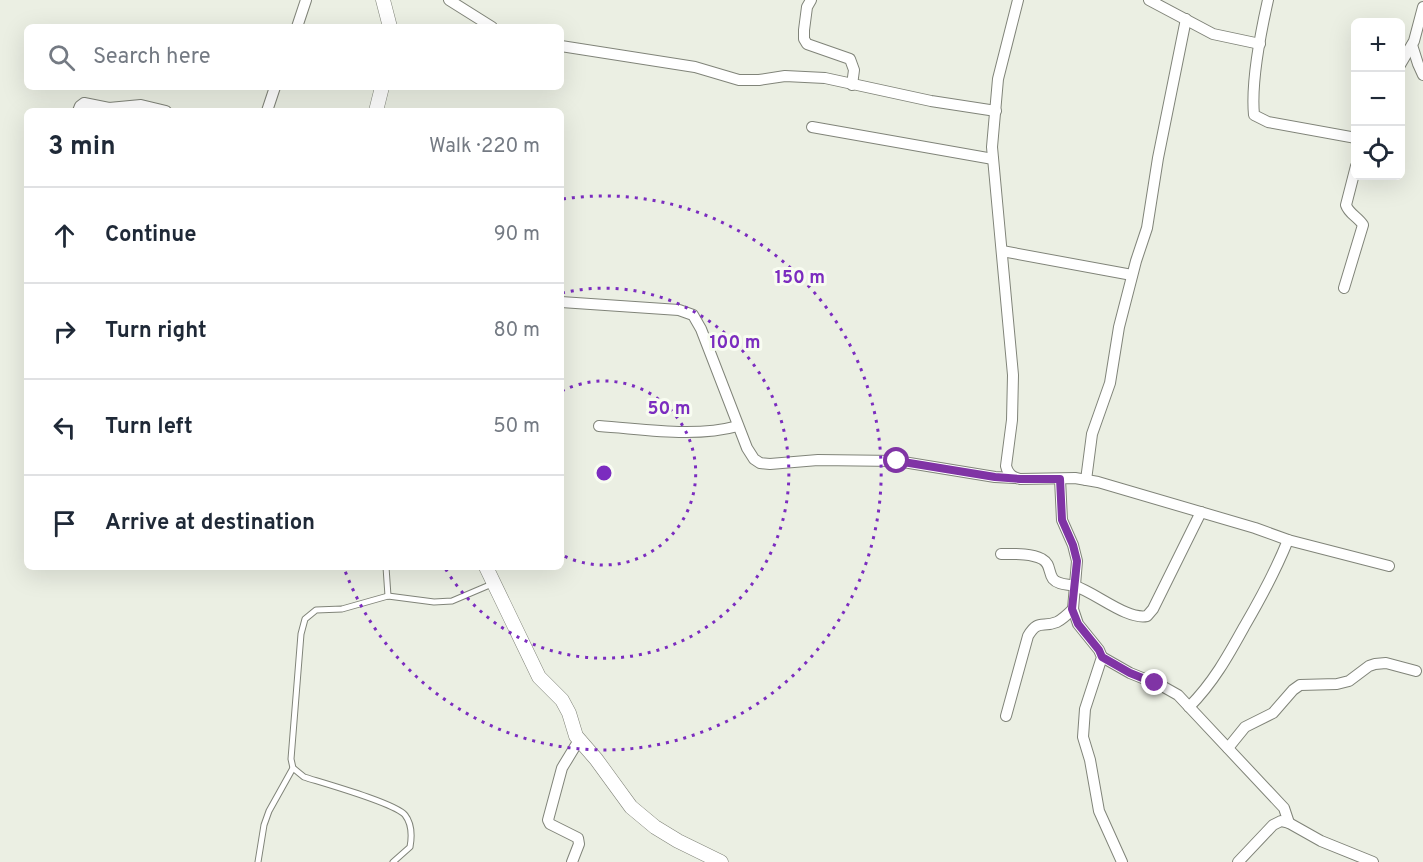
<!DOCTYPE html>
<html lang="en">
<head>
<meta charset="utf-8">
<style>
  :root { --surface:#fff; --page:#f2f2f3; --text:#1f2937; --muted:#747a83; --line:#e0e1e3 }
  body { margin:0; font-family:Overpass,sans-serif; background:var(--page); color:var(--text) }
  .controls { position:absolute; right:18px; top:18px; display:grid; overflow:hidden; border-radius:9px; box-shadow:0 6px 24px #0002 }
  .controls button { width:54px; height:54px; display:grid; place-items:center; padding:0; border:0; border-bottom:2px solid var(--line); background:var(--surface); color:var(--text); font:30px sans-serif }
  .stop { position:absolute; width:18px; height:18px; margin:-14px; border:4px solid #8034a5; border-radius:50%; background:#fff }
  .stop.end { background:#8034a5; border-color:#fff; box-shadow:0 2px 6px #0008 }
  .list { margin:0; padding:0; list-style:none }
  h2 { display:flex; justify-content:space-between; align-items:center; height:78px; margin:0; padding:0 24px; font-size:26px }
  h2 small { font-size:20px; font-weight:400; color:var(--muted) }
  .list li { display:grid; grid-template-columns:39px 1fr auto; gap:18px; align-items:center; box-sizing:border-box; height:96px; padding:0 24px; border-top:2px solid var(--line) }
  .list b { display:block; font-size:22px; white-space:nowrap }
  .list em { font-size:20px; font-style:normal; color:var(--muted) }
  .icon { flex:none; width:33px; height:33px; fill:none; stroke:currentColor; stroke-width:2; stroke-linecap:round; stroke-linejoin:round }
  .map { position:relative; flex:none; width:1423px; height:862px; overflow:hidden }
  .search { position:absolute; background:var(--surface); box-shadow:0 6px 24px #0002; left:24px; top:24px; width:540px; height:66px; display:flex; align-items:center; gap:15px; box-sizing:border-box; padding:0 21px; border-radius:9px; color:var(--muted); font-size:22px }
  .panel { position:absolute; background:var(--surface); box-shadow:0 6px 24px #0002; left:24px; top:108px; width:540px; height:462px; border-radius:9px }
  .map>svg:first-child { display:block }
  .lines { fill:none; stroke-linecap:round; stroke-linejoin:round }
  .service-casing { stroke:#808479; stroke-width:7 }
  .minor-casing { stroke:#808479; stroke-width:12 }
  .tertiary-casing { stroke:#808479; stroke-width:15 }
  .service { stroke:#fff; stroke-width:5 }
  .minor { stroke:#fff; stroke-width:10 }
  .tertiary { stroke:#fff; stroke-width:14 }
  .route { stroke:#8034a5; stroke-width:8 }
  .ring { fill:none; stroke:#7b2cbf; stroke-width:3; stroke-dasharray:3 6 }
  .centre { fill:#7b2cbf; stroke:#f8fcf1; stroke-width:3 }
  .ring-label { font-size:18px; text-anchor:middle; font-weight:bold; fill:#7b2cbf; stroke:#f8fcf1; stroke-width:6; stroke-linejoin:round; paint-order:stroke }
</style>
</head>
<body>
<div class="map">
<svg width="1423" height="862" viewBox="0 0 1423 862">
  <rect width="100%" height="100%" fill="#ebefe3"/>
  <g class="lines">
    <g class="service-casing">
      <g id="service">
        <polyline points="386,567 388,596"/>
        <polyline points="258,862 264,825 269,811 293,768"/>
        <path d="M393,862L410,847C412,836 412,824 405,815C395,803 323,783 304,777L293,768L291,759L301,634L305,619L316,610L342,609L388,596L434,602L452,601L492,584"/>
      </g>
    </g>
    <g class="minor-casing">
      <g id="minor">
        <polyline points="449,0 492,27"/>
        <polyline points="811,0 807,7 804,30 804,39 807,44 850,59 854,70 852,85"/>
        <path d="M1018,0L998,79L992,147L1013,375L1012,420L1006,466C1008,474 1012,477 1020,479L1075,478L1098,482L1255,528L1288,540L1389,566"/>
        <polyline points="1149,0 1213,34 1260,44"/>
        <path d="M1268,0C1261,31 1251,84 1254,115L1268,122L1356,138"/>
        <polyline points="297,27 306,0"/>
        <polyline points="1412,45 1418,64 1423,75"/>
        <polyline points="561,46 695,67 739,80 759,80 785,76 825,78 931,101 996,111"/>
        <polyline points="1400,65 1414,41 1423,7"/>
        <polyline points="78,111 80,106 84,103 109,108 141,105 166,111"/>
        <polyline points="267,111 275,87"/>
        <polyline points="812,127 993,159"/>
        <polyline points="1002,251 1132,275"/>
        <path d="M1344,288L1363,225C1358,217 1349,214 1346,205L1356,166"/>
        <polyline points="561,302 679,310 693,315 701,329 747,448 754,459 760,463 770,464 818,460 897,461 995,477 1014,478"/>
        <path d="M599,426C644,429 694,438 738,426"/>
        <polyline points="1060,479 1062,520 1073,545 1077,561 1073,609 1078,624 1099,650 1102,657 1085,709 1083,737 1090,760 1099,811 1122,862"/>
        <polyline points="1086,480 1092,434 1110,383 1119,327 1136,261 1147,228 1158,158 1186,19"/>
        <path d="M1001,554C1014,554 1030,553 1042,559C1051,564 1048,572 1053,579C1058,585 1068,584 1075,586C1096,593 1127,620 1147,616L1153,609L1201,512"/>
        <polyline points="1102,657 1130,673 1162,686 1178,695 1284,808 1289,823"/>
        <path d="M1189,707C1213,683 1228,656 1244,627C1261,598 1276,570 1288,540"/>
        <path d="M1006,716L1028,636C1038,619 1042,628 1057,622C1063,619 1068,614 1073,609"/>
        <polyline points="1228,748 1245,727 1273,713 1293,690 1300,685 1337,684 1349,681 1369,666 1375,664 1386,663 1416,671"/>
        <polyline points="572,862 579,844 578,838 550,824 548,820 562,768 579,740"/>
        <polyline points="1238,862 1273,825 1281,821 1289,823 1321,841 1373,862"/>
      </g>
    </g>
    <g class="tertiary-casing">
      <g id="tertiary">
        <polyline points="383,0 390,27"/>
        <polyline points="376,111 382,87"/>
        <polyline points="486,567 539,677 562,700 569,713 576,736 596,759 631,807 655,827 678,841 721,862"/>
      </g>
    </g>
    <use href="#service" class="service"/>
    <use href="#minor" class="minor"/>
    <use href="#tertiary" class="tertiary"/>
  </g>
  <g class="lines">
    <polyline class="route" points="897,461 995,477 1020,479 1060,479 1062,520 1073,545 1077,561 1072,609 1078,624 1099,650 1102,657 1130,673 1155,683"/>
  </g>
  <g class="ring">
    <path d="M562 391A92 92 0 1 1 562 555"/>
    <path d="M562 293A185 185 0 1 1 445 568"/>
    <path d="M563 199A277 277 0 1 1 344 568"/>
  </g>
  <circle cx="604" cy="473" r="9" class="centre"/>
  <g class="ring-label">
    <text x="800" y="283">150 m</text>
    <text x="735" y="348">100 m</text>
    <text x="669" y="414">50 m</text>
  </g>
</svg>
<div class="controls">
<button>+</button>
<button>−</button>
<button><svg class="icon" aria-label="locate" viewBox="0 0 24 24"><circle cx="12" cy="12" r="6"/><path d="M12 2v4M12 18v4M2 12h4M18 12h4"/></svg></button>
</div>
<div class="stop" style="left:897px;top:461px"></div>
<div class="stop end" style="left:1155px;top:683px"></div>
<div class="search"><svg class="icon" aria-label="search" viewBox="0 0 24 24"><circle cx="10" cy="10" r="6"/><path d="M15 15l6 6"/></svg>Search here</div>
<section class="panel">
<h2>3 min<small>Walk · 220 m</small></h2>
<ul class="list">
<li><svg class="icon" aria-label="ahead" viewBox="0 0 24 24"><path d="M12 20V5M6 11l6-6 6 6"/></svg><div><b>Continue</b></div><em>90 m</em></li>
<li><svg class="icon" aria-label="right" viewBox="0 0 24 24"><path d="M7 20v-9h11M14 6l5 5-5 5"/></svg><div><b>Turn right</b></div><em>80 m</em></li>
<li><svg class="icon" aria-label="left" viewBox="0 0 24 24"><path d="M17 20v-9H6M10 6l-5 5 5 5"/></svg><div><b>Turn left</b></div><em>50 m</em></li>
<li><svg class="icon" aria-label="arrive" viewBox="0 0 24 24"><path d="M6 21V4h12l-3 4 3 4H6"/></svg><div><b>Arrive at destination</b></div></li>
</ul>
</section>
</div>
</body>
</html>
